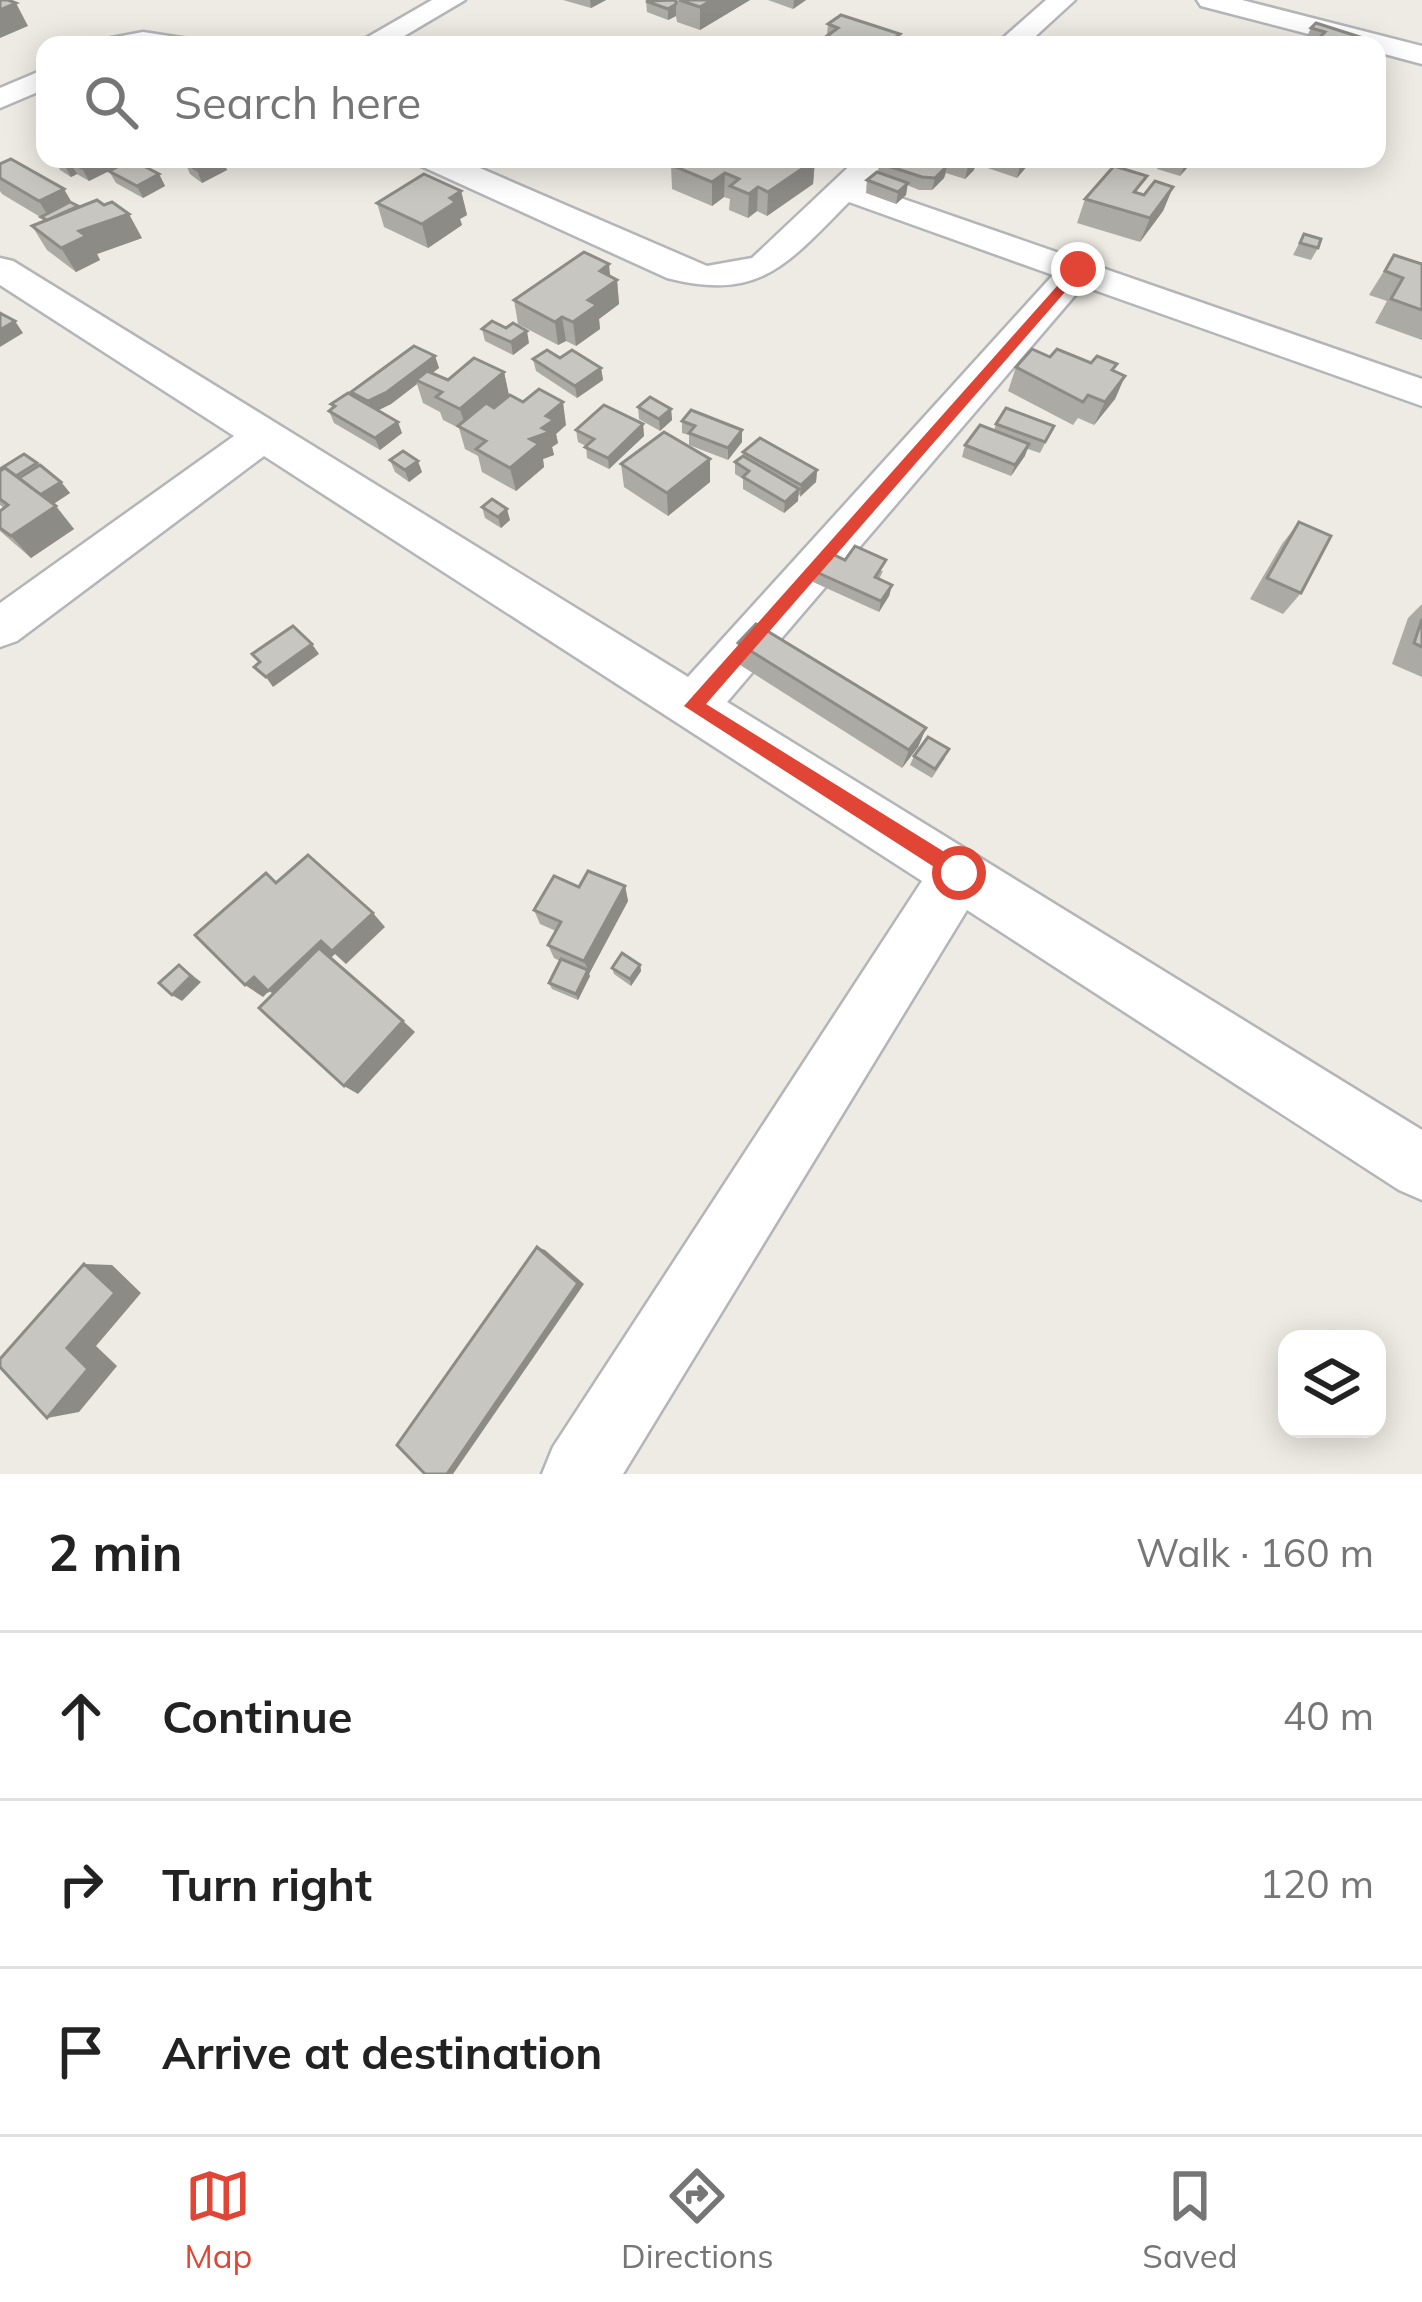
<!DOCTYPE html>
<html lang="en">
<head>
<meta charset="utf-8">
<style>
  :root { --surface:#fff; --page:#f2f2f2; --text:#222; --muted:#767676; --line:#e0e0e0; --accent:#e04536 }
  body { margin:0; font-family:Mulish,sans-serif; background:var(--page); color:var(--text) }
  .controls { position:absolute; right:36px; bottom:36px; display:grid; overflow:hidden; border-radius:24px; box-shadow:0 6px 30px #0003 }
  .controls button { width:108px; height:108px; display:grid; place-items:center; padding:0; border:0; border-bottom:3px solid var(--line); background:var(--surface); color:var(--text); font:60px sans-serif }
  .stop { position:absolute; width:36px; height:36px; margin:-27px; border:9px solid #e04536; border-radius:50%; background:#fff }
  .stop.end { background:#e04536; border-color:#fff; box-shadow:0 3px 12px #0008 }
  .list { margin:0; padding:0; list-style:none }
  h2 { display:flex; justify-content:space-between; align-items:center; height:156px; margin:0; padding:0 48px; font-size:51px }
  h2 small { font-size:39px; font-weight:400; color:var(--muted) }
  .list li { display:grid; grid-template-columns:78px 1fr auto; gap:36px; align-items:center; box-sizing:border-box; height:168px; padding:0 48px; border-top:3px solid var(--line) }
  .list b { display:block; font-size:45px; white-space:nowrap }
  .list em { font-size:39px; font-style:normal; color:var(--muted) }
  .icon { flex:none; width:66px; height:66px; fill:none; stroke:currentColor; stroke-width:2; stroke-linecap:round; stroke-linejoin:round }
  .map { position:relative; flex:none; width:1422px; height:1474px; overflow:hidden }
  .search { position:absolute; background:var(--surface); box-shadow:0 6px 30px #0003; left:36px; right:36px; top:36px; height:132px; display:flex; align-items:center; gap:30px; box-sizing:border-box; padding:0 42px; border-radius:24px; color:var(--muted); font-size:45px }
  .sheet { height:660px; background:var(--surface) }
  nav { display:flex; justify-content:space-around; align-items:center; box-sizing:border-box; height:168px; border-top:3px solid var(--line); background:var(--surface); font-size:33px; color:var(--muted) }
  nav a { display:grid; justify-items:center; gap:6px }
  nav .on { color:var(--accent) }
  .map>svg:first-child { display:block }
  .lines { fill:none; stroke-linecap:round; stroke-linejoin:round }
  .minor-casing { stroke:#b3b5b9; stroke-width:5 }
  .minor { fill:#fff; fill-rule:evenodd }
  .wall { fill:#acaaa5 }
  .shaded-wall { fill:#8c8b86 }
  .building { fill:#c8c6c0; stroke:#8c8b86; stroke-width:3 }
  .route { fill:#e04536 }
</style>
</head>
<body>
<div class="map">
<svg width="1422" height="1474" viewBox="0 0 1422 1474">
  <rect width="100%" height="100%" fill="#edebe3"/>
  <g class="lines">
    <g class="minor-casing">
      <g id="minor">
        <polygon points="432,0 465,0 389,45 354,45"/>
        <polygon points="1046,0 1075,0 1026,45 995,45"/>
        <polygon points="1197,0 1242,0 1422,46 1422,64 1377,52 1377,45 1351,45 1201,6"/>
        <polygon points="143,32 189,39 193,45 102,45 106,39"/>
        <polygon points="45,69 45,89 0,108 0,88"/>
        <path d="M416,159H459L707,266L752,258L857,159H891L866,186L1422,379V406L1083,286L727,702L1422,1130V1200L1399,1190L967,910L623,1474H542L553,1447L922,881L264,456L17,641L0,647V603L234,436L0,285V258L13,261L688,677L1053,275L849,202C788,263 761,302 667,278L421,166Z"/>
      </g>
    </g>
    <use href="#minor" class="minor"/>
  </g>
  <g class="wall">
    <polygon points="563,0 606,0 591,8"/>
    <polygon points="750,0 700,30 677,22 676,16 668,20 647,12 646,1"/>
    <polygon points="768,0 806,0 793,9"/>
    <polygon points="828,24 900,34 898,45 826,45"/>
    <polygon points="1311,28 1363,38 1360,45 1361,45 1314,45 1315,43 1305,40"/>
    <polygon points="54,159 108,159 113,169 89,181 77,174 71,177 60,170"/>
    <polygon points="193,159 222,159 227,170 202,183 190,174 185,162"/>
    <polygon points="883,159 976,159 974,170 965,179 946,173 944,178 932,190 919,190 907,185 906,195 896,204 866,193 867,180 878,172 879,163"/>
    <polygon points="978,159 1033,159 1017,178 976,164"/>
    <polygon points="1161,159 1195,159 1180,176 1157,169"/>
    <polygon points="815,160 813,184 767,216 757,211 748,218 729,210 730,199 724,197 712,206 672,189 671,165"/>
    <polygon points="0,164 73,204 142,238 97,254 100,260 76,272 47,250 32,226 44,221 42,218 2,194 0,191"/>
    <polygon points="109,171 159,174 165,186 143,198 116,183"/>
    <polygon points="1173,187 1163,211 1140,242 1077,223 1085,199 1144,195"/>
    <polygon points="461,191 467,215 460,219 462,225 428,248 384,227 377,203"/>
    <polygon points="1304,234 1318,248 1311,260 1293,255"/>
    <polygon points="1394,255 1422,264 1422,340 1375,323 1387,301 1369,295"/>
    <polygon points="610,276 617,280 619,304 599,319 600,329 576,346 566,341 558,345 518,324 514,300"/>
    <polygon points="482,329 529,343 513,355 485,341"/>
    <polygon points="435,356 439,368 432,373 448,380 504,372 509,395 566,425 556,434 558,443 552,447 554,455 543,459 544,467 516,491 482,472 478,456 465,449 459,428 443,420 440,412 423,403 417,384 391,404 378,410 402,433 380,450 334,423 329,411 333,408 331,404 352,396 351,392"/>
    <polygon points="1050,357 1091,363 1125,376 1115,399 1094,425 1078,418 1073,425 1008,391 1016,367"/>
    <polygon points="560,358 601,368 603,380 577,398 536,371 533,359"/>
    <polygon points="638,407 671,409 672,420 660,431 639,419"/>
    <polygon points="682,421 742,442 728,460 689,445 689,435 682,433"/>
    <polygon points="643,424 644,436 609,469 587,458 586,446 578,442 576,430"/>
    <polygon points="996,424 1054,426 1040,453 1028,449 1011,476 962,457 965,445 994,430"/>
    <polygon points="743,452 817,470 816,482 798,496 798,501 784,513 743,489 743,479 735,474 735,462 743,456"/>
    <polygon points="710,459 710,482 668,516 624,487 621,464"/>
    <polygon points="390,460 422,472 409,482 395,472"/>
    <polygon points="37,463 61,482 70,493 53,504 74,529 31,558 0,531 0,511 4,508 0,505 0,469"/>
    <polygon points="482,507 510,520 501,528 485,518"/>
    <polygon points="1299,522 1301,593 1283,614 1250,599 1282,544"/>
    <polygon points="845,560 883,571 879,579 892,585 889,596 879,612 813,582 814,571"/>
    <polygon points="1422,604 1422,677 1392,664 1408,618"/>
    <polygon points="738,643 926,728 918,747 902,768 737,663"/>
    <polygon points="914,756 945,758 932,778 910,765"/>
    <polygon points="625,886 628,901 589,974 590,976 578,1000 552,989 549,983 560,961 554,958 548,945 556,931 540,924 534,910 579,887"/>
    <polygon points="640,965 641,971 631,986 614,974 612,968"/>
  </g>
  <g class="shaded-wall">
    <polygon points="590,0 606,0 591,8"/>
    <polygon points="712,0 750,0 700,30 700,7"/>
    <polygon points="794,0 806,0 793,9"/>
    <polygon points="16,3 28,26 0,38 0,10"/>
    <polygon points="676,4 676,16 668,20 668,9"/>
    <polygon points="900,34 898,45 885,45"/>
    <polygon points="99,159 108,159 113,169 89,181 82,168"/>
    <polygon points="218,159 222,159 227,170 202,183 197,170"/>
    <polygon points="976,159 974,170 965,179 968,167"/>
    <polygon points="1026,159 1033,159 1017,178 1020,166"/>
    <polygon points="1187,159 1195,159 1180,176"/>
    <polygon points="815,160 813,184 767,216 768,192"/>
    <polygon points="70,162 77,174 71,177 64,164"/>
    <polygon points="947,166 944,178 932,190 935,178"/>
    <polygon points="725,173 724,197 712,206 712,182"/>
    <polygon points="159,174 165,186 143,198 137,186"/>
    <polygon points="908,183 906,195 896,204 898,192"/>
    <polygon points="758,187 757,211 748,218 749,194"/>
    <polygon points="1173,187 1163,211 1140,242 1150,218"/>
    <polygon points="64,189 75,208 51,221 39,201"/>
    <polygon points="461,191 467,215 460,219 462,225 428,248 422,224 450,198"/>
    <polygon points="129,214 142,238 97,254 100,260 76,272 61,248 79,231"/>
    <polygon points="609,264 611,284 617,280 619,304 599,319 600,329 576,346 573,322 588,300 600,271"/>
    <polygon points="562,317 566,341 558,345 555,322"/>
    <polygon points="15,321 23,333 0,347 0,330"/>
    <polygon points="527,331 529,343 513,355 511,342"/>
    <polygon points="435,356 439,368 420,382 416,380 417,384 391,404 373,413 368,401"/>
    <polygon points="601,368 603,380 577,398 575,386"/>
    <polygon points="504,372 509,396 467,432 460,409"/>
    <polygon points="1125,376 1115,399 1094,425 1105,402"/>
    <polygon points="563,402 566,425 556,434 558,443 552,447 554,455 543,459 544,467 516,491 510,468 530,439 542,428 546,416"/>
    <polygon points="671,409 672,420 660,431 659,419"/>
    <polygon points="398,422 402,433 380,450 375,438"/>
    <polygon points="643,424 644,436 609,469 608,458"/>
    <polygon points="742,430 742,442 728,460 728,448"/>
    <polygon points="1029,444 1025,456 1011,476 1015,465"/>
    <polygon points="710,459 710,482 668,516 667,493"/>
    <polygon points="418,461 422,472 409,482 405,470"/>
    <polygon points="817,470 816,482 800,497 801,485"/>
    <polygon points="61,482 70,493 49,507 40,495"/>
    <polygon points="799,489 798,501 784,513 785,502"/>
    <polygon points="56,506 74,529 31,558 11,536"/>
    <polygon points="507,509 510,520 501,528 498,517"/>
    <polygon points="892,585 889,596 879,612 881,601"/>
    <polygon points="312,644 319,654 273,687 266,677"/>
    <polygon points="926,728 918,747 902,768 909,750"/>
    <polygon points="625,886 628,901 589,974 590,976 578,1000 576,994 588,970 584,961"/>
    <polygon points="373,913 385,927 346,964 335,954 285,1002 269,991 263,997 245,985 254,977"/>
    <polygon points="179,965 201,982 182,1001 172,995"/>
    <polygon points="640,965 641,971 631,986 630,979"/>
    <polygon points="403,1021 415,1032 358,1094 344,1086"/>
    <polygon points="537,1247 545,1250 584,1284 453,1474 447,1474"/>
    <polygon points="84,1264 112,1265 141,1293 96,1346 117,1366 79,1412 47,1418 67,1348"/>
  </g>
  <g class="building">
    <polygon points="0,0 8,0 16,3 0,10"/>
    <polygon points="676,0 676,4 668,9 646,1"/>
    <polygon points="679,0 712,0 700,7"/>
    <polygon points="841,15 900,34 885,45 849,45 827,36 838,28 828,24"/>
    <polygon points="1316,23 1363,38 1357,44 1361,45 1329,45 1316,41 1325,32 1311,28"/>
    <polygon points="11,159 64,189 39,201 0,178 0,164"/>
    <polygon points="55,159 102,159 82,168 70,162 64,164"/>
    <polygon points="193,159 218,159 197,170 185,162"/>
    <polygon points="680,159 813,159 815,160 768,192 758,187 749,194 730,186 739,179 725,173 712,182 671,165"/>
    <polygon points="883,159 927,159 947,166 935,178 922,177 879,163"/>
    <polygon points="943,159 975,159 968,167"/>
    <polygon points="999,159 1026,159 1020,166"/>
    <polygon points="132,160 159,174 137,186 109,171"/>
    <polygon points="1114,166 1147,176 1134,192 1144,195 1155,181 1173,187 1150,218 1085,199"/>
    <polygon points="877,172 908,183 898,192 867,180"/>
    <polygon points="424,174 461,191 450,198 456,202 422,224 377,203"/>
    <polygon points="97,200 104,205 112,202 129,214 79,231 86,236 61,248 32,226"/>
    <polygon points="70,202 78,206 47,220 41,217"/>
    <polygon points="1304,234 1321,239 1318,248 1300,243"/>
    <polygon points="584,252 609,264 600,271 617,280 588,300 597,305 573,322 562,317 555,322 514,300"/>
    <polygon points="1394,255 1422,264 1422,310 1391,299 1403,278 1385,271"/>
    <polygon points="0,313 15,321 0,330"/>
    <polygon points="492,321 506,328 513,323 527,331 511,342 482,329"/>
    <polygon points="414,346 435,356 387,392 368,401 351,392"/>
    <polygon points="1032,349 1050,357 1057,349 1091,363 1097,356 1117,364 1112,370 1125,376 1105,402 1088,395 1083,402 1016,367"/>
    <polygon points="547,350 560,358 572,350 601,368 575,386 533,359"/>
    <polygon points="474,358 504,372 460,409 436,397 442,392 416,380 427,371 448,380"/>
    <polygon points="539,389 563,402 546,416 554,420 542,428 550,432 530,439 539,444 510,468 476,449 486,441 458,426 486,403 494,408 510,395 523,402"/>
    <polygon points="348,393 398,422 375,438 329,411 335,406 331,404"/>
    <polygon points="650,397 671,409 659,419 638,407"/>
    <polygon points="604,405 643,424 608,458 585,447 594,439 576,430"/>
    <polygon points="1006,408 1054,426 1045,442 996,424"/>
    <polygon points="691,410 742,430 728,448 689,433 695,426 682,421"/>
    <polygon points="980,425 1029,444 1015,465 965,445"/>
    <polygon points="664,432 710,459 667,493 621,464"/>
    <polygon points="760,438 817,470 801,485 743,452"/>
    <polygon points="403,451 418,461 405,470 390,460"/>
    <polygon points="24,454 37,463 16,476 5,468 0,471 0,469"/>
    <polygon points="743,456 799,489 785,502 743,477 749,471 735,462"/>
    <polygon points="40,465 61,482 40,495 19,478"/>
    <polygon points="5,468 56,506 11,536 0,528 0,511 8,505 0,499 0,471"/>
    <polygon points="492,499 507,509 498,517 482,507"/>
    <polygon points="1299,522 1331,536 1301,593 1267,578"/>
    <polygon points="855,546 886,560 875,577 892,585 881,601 814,571 828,552 845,560"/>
    <polygon points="1422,619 1422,647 1414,643"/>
    <polygon points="756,624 926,728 909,750 738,643"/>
    <polygon points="293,626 312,644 266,677 254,667 260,662 252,654"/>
    <polygon points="928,737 949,749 935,769 914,756"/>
    <polygon points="308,855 373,913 332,951 321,941 268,991 254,977 245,985 195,935 266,873 276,883"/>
    <polygon points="588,871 625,886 584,961 548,945 561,922 534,910 554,876 579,887"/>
    <polygon points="319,948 403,1021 344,1086 259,1008"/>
    <polygon points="622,953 640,965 630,979 612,968"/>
    <polygon points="561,959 588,970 576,994 549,983"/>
    <polygon points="179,965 191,976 172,995 159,983"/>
    <polygon points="537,1247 578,1283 447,1474 425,1474 397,1445"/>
    <polygon points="84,1264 115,1293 67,1348 88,1369 47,1418 0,1367 0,1359"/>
  </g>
  <polygon class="route" points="1074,267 1085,269 706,704 967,866 970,873 959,883 684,706"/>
</svg>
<div class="controls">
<button><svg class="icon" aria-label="layers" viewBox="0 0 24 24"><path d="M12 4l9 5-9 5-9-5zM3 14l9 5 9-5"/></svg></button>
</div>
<div class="stop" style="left:959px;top:873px"></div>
<div class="stop end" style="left:1078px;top:269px"></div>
<div class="search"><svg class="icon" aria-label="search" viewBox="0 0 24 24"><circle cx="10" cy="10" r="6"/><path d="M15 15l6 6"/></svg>Search here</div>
</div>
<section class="sheet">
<h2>2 min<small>Walk · 160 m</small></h2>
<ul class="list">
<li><svg class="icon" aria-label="ahead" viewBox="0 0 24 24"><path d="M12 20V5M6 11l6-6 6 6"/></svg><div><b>Continue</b></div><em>40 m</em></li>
<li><svg class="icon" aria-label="right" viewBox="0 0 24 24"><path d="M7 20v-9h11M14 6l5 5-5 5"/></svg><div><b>Turn right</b></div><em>120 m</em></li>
<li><svg class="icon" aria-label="arrive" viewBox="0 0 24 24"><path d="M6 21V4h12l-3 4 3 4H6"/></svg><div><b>Arrive at destination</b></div></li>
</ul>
</section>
<nav>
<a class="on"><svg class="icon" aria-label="map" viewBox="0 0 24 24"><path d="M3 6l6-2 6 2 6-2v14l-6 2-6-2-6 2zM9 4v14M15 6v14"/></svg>Map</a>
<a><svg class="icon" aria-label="directions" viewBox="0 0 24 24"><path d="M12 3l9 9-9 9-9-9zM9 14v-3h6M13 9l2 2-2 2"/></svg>Directions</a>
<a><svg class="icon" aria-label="saved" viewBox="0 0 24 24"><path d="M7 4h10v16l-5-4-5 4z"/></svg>Saved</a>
</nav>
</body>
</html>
